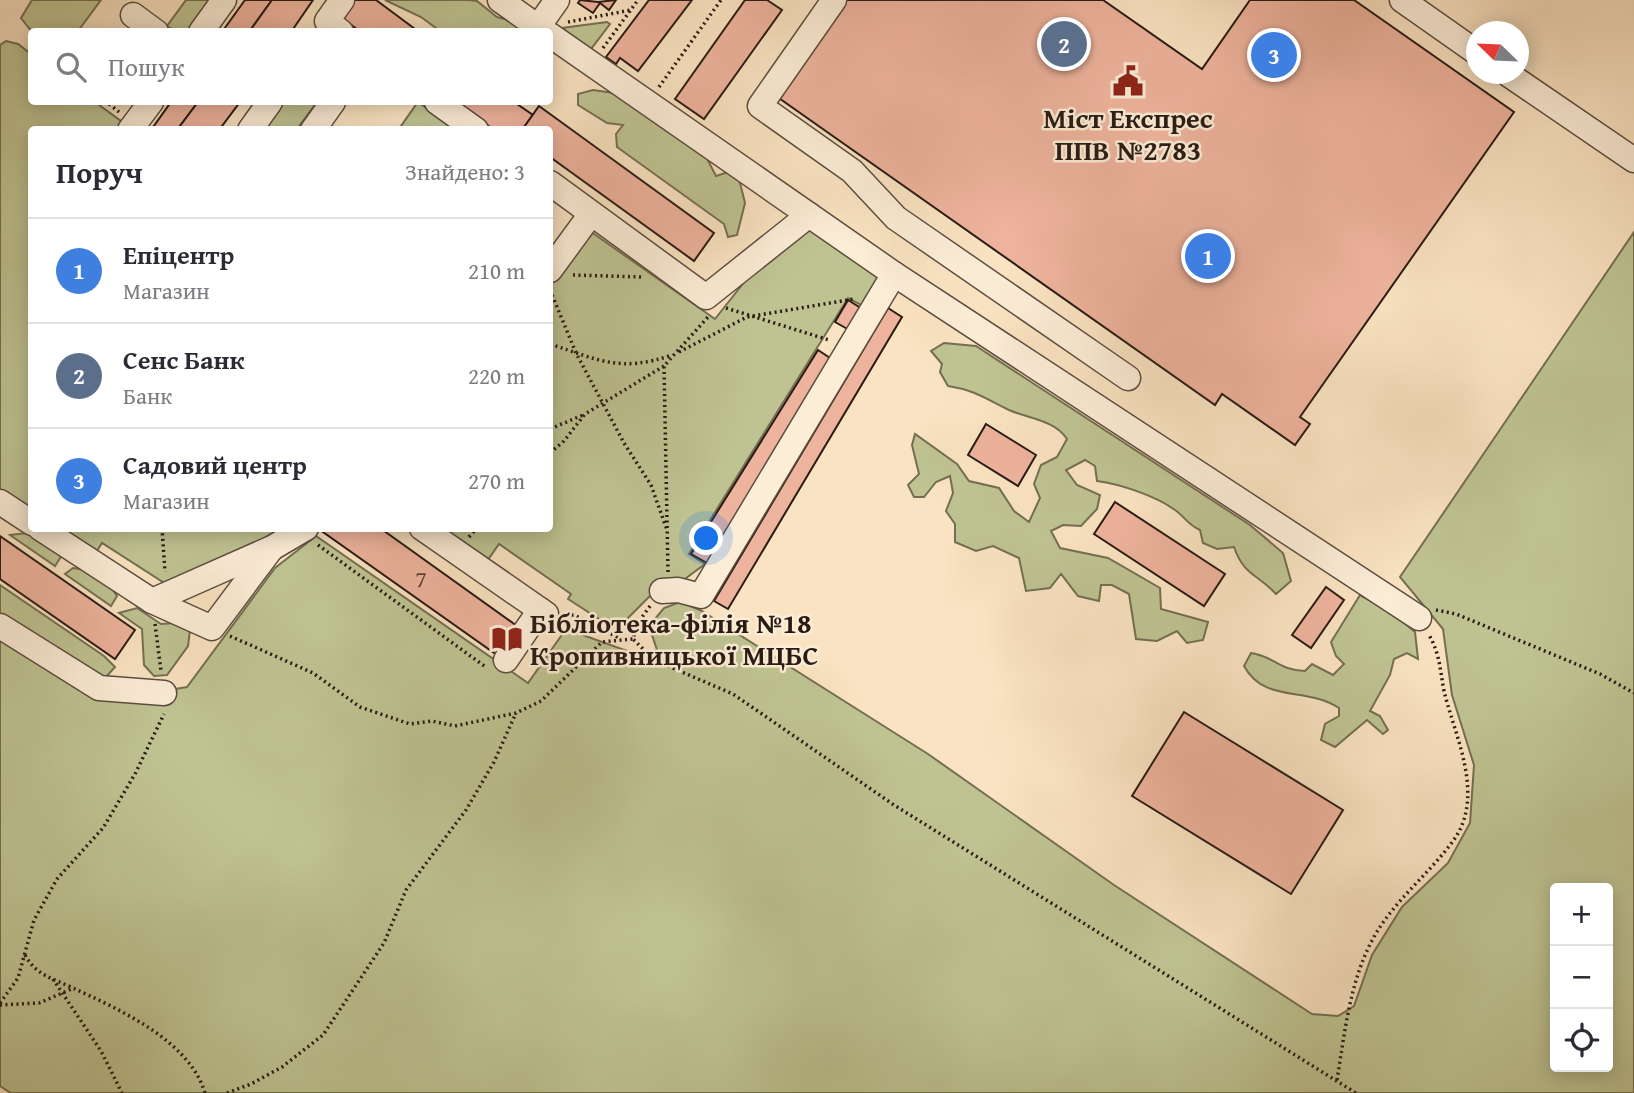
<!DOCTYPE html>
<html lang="uk">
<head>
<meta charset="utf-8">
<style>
  :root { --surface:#fff; --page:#f2f2f3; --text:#2b2b33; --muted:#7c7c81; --line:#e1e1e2; --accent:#8f2418 }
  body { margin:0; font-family:"Gentium Book Plus",serif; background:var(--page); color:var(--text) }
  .controls { position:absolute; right:21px; bottom:21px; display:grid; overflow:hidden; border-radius:7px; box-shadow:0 4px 18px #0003 }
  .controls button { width:63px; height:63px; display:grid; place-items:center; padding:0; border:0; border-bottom:2px solid var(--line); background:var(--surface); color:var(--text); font:35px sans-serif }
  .compass { position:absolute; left:1466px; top:21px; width:63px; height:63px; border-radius:50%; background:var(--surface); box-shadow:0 4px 18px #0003; rotate:293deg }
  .you { position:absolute; left:707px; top:539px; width:24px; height:24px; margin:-18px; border:5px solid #fff; border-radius:50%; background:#1a73e8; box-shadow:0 0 0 10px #1a73e833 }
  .badge { display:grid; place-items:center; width:46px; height:46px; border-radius:50%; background:var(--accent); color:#fff; font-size:23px; font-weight:700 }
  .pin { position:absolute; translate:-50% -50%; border:4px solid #fff; box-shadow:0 2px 7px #0006 }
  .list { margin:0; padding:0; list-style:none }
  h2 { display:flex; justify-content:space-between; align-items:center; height:91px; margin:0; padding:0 28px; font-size:30px }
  h2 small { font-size:23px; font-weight:400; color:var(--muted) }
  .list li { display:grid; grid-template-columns:46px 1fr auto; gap:21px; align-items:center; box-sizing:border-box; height:105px; padding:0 28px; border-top:2px solid var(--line) }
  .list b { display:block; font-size:26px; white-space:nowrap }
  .list p { margin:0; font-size:23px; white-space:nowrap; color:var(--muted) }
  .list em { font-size:23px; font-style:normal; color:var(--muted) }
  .icon { flex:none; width:38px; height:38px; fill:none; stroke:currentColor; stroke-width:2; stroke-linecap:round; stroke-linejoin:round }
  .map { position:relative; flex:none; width:1634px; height:1093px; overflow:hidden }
  .search { position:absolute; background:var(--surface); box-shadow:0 4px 18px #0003; left:28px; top:28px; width:525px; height:77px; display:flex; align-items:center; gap:18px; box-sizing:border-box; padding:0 24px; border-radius:7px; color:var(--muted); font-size:26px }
  .panel { position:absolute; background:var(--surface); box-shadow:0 4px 18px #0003; left:28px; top:126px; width:525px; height:406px; border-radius:7px }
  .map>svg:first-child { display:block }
  .green { fill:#bfc392; stroke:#746f52; stroke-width:2; fill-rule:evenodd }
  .building { fill:#eeb39d; stroke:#291b13; stroke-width:2 }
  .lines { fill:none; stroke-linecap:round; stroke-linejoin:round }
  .minor-casing { stroke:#5d4d3f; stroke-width:27 }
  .path { stroke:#291b13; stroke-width:3.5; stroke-dasharray:2 3.5; stroke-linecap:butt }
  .minor { stroke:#fcedd7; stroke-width:24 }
  .labels { text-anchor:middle; stroke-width:5; stroke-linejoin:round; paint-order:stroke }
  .number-label { font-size:24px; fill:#5a4136 }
  .poi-label { font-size:28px; font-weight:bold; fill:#291b13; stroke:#fcedd7 }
</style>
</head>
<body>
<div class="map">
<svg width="1634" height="1093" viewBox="0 0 1634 1093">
  <rect width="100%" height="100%" fill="#fae3c2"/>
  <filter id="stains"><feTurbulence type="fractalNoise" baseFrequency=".00286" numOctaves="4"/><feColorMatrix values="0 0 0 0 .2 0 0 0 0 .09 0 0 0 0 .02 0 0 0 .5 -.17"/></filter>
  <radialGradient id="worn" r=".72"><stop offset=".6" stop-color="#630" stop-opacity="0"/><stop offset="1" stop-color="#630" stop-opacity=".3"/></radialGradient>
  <g class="green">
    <polygon points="32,0 101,0 78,31 32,32 21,18"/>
    <polygon points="186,0 217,0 193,31 175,31 167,26"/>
    <polygon points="385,0 469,0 477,1 497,17 519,23 525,31 440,31 421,17"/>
    <polygon points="607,22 610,24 591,49 562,28"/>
    <polygon points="6,41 18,44 31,54 32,102 95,102 125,124 121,129 32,130 31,513 0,493 0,45"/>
    <polygon points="593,90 614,93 702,149 716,176 728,172 739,179 745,203 737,235 728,237 724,224 617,147 616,134 623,125 607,123 578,105 578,94"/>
    <polygon points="280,102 317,102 297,129 260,130"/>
    <polygon points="418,102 456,129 406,129 401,126"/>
    <polygon points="812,227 882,277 865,307 848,298 689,554 705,564 678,584 655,591 619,627 610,626 568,599 571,594 499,544 485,564 433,529 550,528 550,280 587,229 715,319 757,266"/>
    <path d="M1634,232V1093H11L0,1086V636L115,699L187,687L275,568L316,536L528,683L566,629L641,656L657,650L649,626L664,608L680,602L700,610L928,754L1114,885L1312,1014L1338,1016L1354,1006L1372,955L1402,907L1448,863L1470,823L1474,765L1452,695L1443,629L1400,577ZM1555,888H1608V1067H1555Z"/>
    <path d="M944,343L976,346L1250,525L1283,553L1291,581L1276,594C1258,574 1244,576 1234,547L1217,549L1203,543L1200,530C1188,525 1185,517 1175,510C1156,496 1120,484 1097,481L1095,466L1085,460L1066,470L1077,485L1100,495L1097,509L1081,526L1063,525L1051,531L1060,548L1108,558L1160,588L1161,609L1208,622L1203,640L1187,643L1177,631L1157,641L1136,639L1129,594L1112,585H1101L1099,601L1078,596L1061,574L1050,588L1026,591L1019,558L993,546L976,551L955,542V524L946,511L953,493L950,476L936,482L924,497H914L908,485L919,474L912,445L915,434L957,464L969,481L999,488L1014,511L1029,522L1040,498L1034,484L1041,465L1057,457L1067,439C1054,420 1030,419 1009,410C986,399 975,390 948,386L940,372L942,364L931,351Z"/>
    <polygon points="55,529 287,529 166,584 102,543 95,554"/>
    <polygon points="27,533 64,552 55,566 10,535"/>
    <path d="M73,568C96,571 105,577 117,596L111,606L65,574Z"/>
    <polygon points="0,585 104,656 115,667 106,677 84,675 0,620"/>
    <path d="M1360,595L1391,612L1415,632L1418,659L1407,653L1394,659L1390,675L1370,711L1380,716L1388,730L1383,734L1367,720L1335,747L1321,740L1325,724L1339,716V708C1306,686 1265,704 1244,666L1251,653C1276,657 1278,670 1305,671L1312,664L1333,675L1344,664L1336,656L1331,642Z"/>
    <polygon points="137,608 161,624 175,623 190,630 188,646 167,675 154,676 144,665 142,629 119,613"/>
  </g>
  <g class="building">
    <polygon points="245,0 272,0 249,32 222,32"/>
    <polygon points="272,0 313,0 291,32 249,32"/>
    <polygon points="351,0 376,0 419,32 361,32 339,16"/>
    <polygon points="580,0 598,2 616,0 609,10 600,3 593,13 578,3"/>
    <polygon points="649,0 692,0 638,71 620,58 616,64 606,57"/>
    <polygon points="745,0 767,0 782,10 704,119 675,99"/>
    <polygon points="844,0 1103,0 1202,69 1250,0 1354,0 1514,112 1300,417 1310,424 1295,445 1222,394 1215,405 776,96"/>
    <polygon points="171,102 198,102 177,130 151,130"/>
    <polygon points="198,102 240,102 219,130 177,130"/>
    <polygon points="456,102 514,102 533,115 522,130 494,130"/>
    <polygon points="539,106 714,233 694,261 550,157 550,130 522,130"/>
    <polygon points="848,300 864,310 851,331 835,322"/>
    <polygon points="888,308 902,317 728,609 714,601"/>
    <polygon points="818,350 833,360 707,563 691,554"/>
    <polygon points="986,424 1036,455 1018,486 968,455"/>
    <polygon points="1115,502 1225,574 1204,606 1094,534"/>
    <polygon points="326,528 380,528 517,626 497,655 323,532"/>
    <polygon points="0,536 135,630 115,659 0,579"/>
    <polygon points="1326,587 1344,600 1311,648 1292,635"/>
    <polygon points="1184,712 1343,810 1291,894 1132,796"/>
  </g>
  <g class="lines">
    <g class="minor-casing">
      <g id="minor">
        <polyline points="500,0 545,32"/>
        <polyline points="834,0 760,106 852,171 896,218 1128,378"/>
        <polyline points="1402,0 1476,52"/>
        <polyline points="133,15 156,32"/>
        <polyline points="538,27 557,0"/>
        <polyline points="201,32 224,0"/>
        <polyline points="341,32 327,21 342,0"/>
        <polyline points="550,35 894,274 1419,618"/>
        <polyline points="1508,74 1634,160"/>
        <polyline points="437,102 476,130"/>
        <polyline points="130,130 151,102"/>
        <polyline points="250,130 270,102"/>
        <polyline points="313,130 333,102"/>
        <polyline points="550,183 706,297 809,215"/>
        <polyline points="550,270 591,214"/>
        <polyline points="0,502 32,523"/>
        <polyline points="40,528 152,601 272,548 306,528"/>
        <polyline points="422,528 546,614"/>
        <polyline points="662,591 678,590 701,596 894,274"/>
        <polyline points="152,601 212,628 271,549"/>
        <polyline points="0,626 99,688 164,693"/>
        <polyline points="506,660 540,610"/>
      </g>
    </g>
    <g class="path">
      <polyline points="568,22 631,10"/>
      <polyline points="603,48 638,0"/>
      <polyline points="659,87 721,0"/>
      <polyline points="109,104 119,112"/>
      <polyline points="573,275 642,277"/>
      <polyline points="550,290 576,353 624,443 651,485 667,530"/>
      <polyline points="726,308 829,340"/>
      <path d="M550,344C599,360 620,373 672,355"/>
      <polyline points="679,352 747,317 854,299"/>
      <polyline points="550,429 583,415"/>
      <polyline points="550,453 564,441 585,414 664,366"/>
      <polyline points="162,528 165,572"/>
      <polyline points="469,537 477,528"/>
      <polyline points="318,545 487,668"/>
      <polyline points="668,572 664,366 708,317"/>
      <polyline points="650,606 637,624 633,639 654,660 733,694 894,805 1356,1093"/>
      <polyline points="1436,610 1456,614 1600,674 1634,693"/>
      <polyline points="566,615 574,615 619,638"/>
      <polyline points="155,624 161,671"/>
      <polyline points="230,636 313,673 360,707 410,724 432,721 455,726 516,713 541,701 602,642 633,639"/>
      <path d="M25,955C37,976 52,978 73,988C120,1010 189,1040 205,1093"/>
      <polyline points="53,979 101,1051 122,1093"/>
      <polyline points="0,1003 18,978 34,920 57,879 103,828 135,774 164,714"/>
      <polyline points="0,1005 39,1003 74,988"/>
      <path d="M1337,1080C1345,1031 1350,979 1375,935C1396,899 1429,874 1453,841C1486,796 1455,737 1444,691C1440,670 1440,654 1429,635"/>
      <polyline points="227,1093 251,1084 282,1067 323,1035 384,943 406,890 466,810 494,762 516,713"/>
    </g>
    <use href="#minor" class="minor"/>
  </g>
  <defs>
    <g id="civic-bare" transform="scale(2.415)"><path d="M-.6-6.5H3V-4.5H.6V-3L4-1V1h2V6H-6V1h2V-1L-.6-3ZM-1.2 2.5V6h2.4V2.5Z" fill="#8f2418" stroke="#fcedd7" stroke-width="2.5" paint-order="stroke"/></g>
    <g id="library-bare" transform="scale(2.415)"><path d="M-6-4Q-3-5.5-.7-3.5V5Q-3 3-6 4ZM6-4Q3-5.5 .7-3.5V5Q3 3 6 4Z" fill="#8f2418" stroke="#fcedd7" stroke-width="2.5" paint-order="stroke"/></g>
  </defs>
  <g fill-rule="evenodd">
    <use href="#civic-bare" x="1128" y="81"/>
    <use href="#library-bare" x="507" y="639"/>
  </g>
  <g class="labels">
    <g class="number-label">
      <text x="421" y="587">7</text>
    </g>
    <g class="poi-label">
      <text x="1128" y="128">Міст Експрес<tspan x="1128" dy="32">ППВ №2783</tspan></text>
      <text x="530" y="633" text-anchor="start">Бібліотека-філія №18<tspan x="530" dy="32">Кропивницької МЦБС</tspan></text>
    </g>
  </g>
  <rect width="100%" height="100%" filter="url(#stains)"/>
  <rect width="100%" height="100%" fill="url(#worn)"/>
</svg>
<div class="controls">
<button>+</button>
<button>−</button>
<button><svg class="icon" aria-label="locate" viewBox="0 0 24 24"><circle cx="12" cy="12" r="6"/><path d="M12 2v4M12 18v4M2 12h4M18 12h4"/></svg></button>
</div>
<svg class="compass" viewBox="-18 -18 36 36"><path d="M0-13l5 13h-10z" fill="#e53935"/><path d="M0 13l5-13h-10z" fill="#7c7c81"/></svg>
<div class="you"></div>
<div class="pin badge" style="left:1208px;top:256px;background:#3f7fe0">1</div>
<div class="pin badge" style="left:1064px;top:44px;background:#5c6f8a">2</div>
<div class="pin badge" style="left:1274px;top:55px;background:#3f7fe0">3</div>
<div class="search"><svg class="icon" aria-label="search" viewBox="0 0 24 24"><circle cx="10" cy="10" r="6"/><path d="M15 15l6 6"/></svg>Пошук</div>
<section class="panel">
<h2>Поруч<small>Знайдено: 3</small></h2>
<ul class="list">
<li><span class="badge" style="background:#3f7fe0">1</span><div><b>Епіцентр</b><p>Магазин</p></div><em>210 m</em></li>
<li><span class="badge" style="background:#5c6f8a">2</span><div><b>Сенс Банк</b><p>Банк</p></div><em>220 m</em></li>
<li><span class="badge" style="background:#3f7fe0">3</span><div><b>Садовий центр</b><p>Магазин</p></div><em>270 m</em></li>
</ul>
</section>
</div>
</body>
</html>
